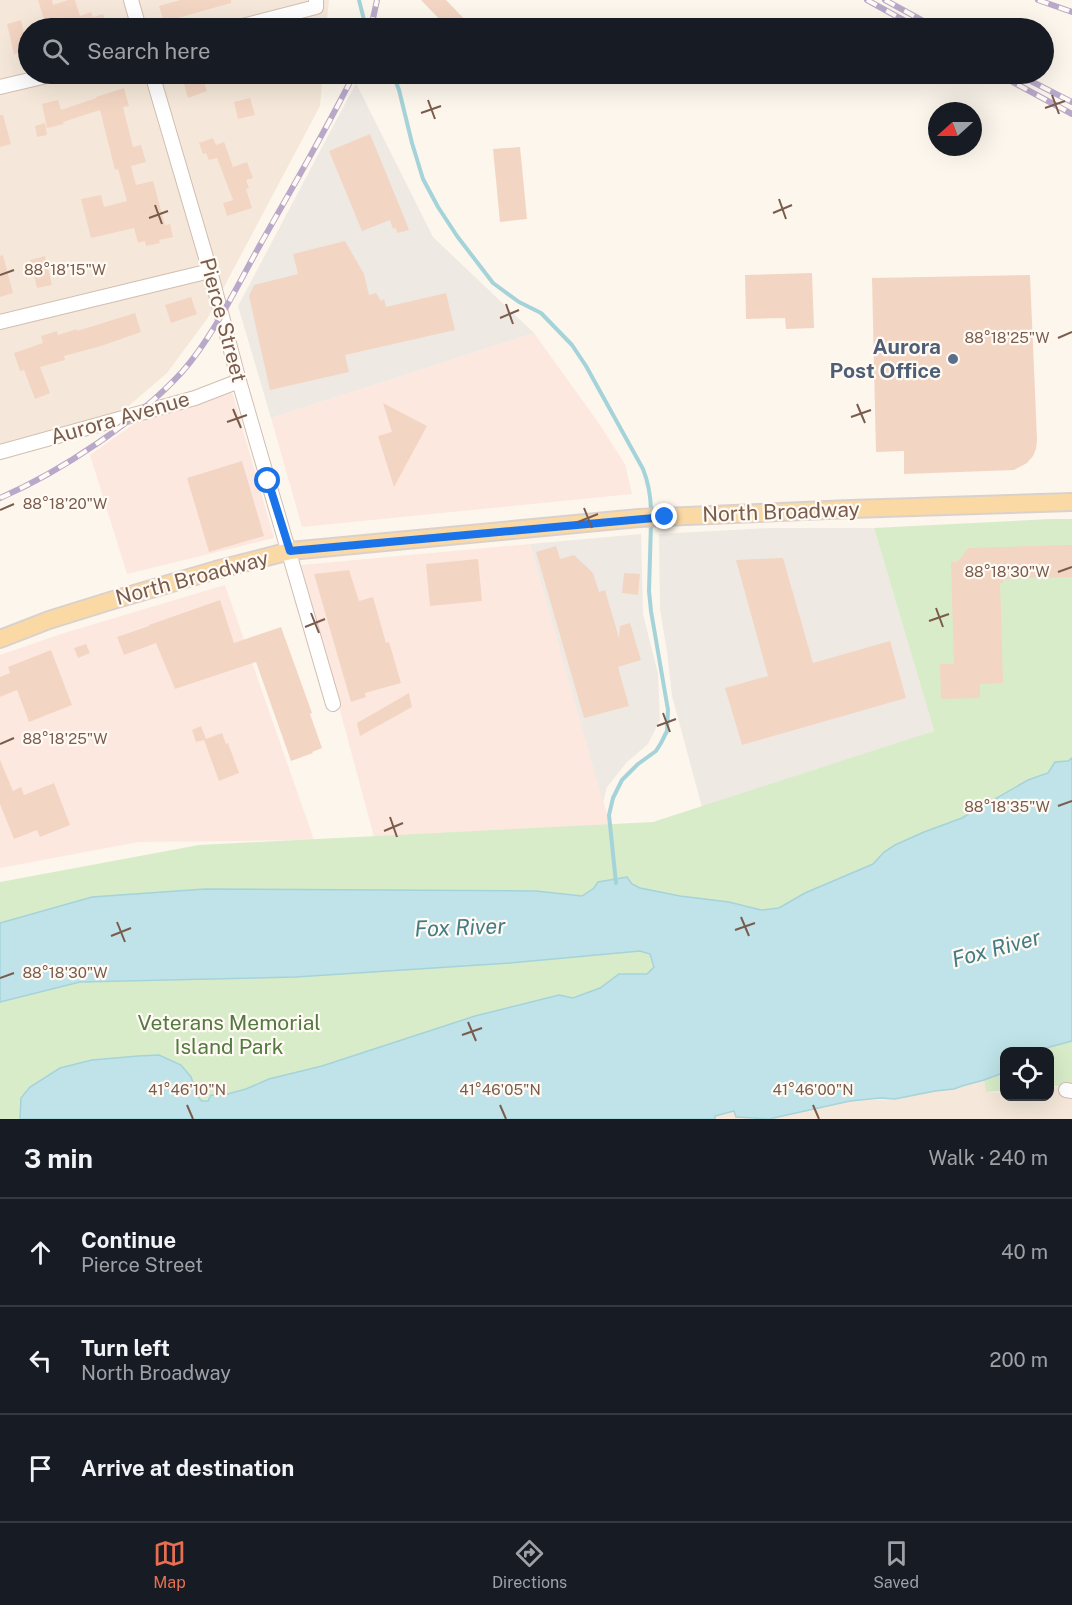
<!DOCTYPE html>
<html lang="en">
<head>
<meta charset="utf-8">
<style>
  :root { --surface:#171b24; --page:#20242c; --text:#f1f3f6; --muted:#9ea1a6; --line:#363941; --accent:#e76f51 }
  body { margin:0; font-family:"Public Sans",sans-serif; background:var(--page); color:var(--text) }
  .controls { position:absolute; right:18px; bottom:18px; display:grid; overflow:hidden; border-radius:12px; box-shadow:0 6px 24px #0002 }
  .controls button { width:54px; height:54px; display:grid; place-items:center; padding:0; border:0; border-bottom:2px solid var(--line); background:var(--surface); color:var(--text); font:30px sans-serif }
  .compass { position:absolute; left:928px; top:102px; width:54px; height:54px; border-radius:50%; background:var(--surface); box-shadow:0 6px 24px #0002; rotate:249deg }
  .stop { position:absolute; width:18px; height:18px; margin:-14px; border:4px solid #1a73e8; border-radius:50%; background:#fff }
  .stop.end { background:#1a73e8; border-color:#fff; box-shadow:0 2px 6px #0008 }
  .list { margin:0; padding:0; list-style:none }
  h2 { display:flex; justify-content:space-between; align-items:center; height:78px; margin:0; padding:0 24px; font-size:26px }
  h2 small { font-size:20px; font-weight:400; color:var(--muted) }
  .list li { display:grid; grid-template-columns:39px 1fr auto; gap:18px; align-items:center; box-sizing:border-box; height:108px; padding:0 24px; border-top:2px solid var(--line) }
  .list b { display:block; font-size:22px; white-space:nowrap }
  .list p { margin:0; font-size:20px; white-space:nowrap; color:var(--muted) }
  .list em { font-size:20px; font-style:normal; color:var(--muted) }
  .icon { flex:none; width:33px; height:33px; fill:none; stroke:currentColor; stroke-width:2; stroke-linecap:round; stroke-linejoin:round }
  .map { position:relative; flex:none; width:1072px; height:1119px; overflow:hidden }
  .search { position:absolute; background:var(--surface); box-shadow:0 6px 24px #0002; left:18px; right:18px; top:18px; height:66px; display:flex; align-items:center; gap:15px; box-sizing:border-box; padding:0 21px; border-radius:33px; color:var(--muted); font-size:22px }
  .sheet { height:402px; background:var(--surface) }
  nav { display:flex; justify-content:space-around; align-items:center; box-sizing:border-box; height:84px; border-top:2px solid var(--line); background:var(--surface); font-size:16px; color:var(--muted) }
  nav a { display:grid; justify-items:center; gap:3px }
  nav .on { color:var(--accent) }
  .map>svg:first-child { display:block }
  .residential { fill:#f5e8da }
  .commercial { fill:#fde8e0 }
  .industrial { fill:#efe9e4 }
  .green { fill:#d8ecc9 }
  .water { fill:#bfe3e8; stroke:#a5d3da; stroke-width:1.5 }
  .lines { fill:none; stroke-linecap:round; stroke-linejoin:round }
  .stream { stroke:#a5d3da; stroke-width:4 }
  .building { fill:#f3d5c3 }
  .minor-casing { stroke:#d1beb0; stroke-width:16 }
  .major-casing { stroke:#dad1cd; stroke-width:20 }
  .minor { stroke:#fff; stroke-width:14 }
  .major { stroke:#fbd9a5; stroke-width:16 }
  .rail-casing { stroke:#b9a8c9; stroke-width:6 }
  .rail { stroke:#fffaf3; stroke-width:4; stroke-dasharray:11; stroke-linecap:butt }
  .route { stroke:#1a73e8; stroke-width:8 }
  .ticks { fill:none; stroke:#7a5c4d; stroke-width:2 }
  .service-dot { fill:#5c6f8a; stroke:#fffaf3; stroke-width:2 }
  .labels { text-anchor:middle; stroke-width:4.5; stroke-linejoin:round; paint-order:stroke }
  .street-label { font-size:21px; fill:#7a5c4d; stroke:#fffaf3 }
  .service-label { font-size:21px; font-weight:bold; fill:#4e5e75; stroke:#fffaf3; text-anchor:end }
  .park-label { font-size:21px; fill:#537a41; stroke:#fffaf3 }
  .water-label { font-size:22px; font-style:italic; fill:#437c86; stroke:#fffaf3 }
  .ticks-label { font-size:15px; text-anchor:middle; fill:#7a5c4d; stroke:#fffaf3; stroke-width:4.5; stroke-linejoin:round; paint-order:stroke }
</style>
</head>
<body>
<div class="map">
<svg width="1072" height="1119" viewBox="0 0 1072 1119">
  <rect width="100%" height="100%" fill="#fdf6ec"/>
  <g class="residential">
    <polygon points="0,0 329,0 326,28 28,28 28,74 323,74 320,106 207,319 167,373 103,428 0,455"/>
    <polygon points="984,1080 986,1092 1004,1093 1004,1096 1050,1096 1050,1087 1072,1086 1072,1119 716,1119 715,1116 734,1111 736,1117 743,1116 753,1119 850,1101 895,1099 935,1091 954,1089 962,1086"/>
  </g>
  <g class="commercial">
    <polygon points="534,333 600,425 625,464 632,494 302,527 271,418"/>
    <polygon points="232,392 274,538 127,574 90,455 138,421 177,410"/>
    <polygon points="530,544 610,825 374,837 301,565"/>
    <polygon points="225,585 314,840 139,842 0,868 0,655 61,634"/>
  </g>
  <g class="industrial">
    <polygon points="356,83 433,237 534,333 271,418 238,306"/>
    <polygon points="770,528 874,528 934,731 703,811 672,696 667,652 660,609 659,534"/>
    <polygon points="641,534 643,614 658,674 660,720 648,744 627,762 607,787 603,802 530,544"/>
  </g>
  <g class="green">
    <polygon points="1051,519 1072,519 1072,758 1068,761 1062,761 1048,773 1028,780 962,818 924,832 884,852 873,864 805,893 779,908 761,910 729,902 680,896 640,888 631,884 594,888 582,896 536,891 0,929 0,882 199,845 653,822 934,731 874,528"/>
    <polygon points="640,951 650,954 654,967 647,974 619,974 600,988 573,998 559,995 475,1016 322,1066 269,1079 246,1089 220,1096 211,1095 208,1101 202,1101 198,1097 197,1092 138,1056 92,1060 60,1068 30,1087 21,1098 20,1119 0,1119 0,1002 80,982 296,977 510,963"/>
    <polygon points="1072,1041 1072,1086 1050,1086 1050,1052 1035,1052"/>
    <polygon points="1004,1071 1004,1091 986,1092 984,1080 1000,1074"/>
  </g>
  <polygon class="water" points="1072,758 1072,1041 1035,1051 1004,1052 1004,1071 1000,1074 984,1080 962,1086 954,1089 935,1091 895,1099 881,1098 850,1101 769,1119 736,1117 734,1111 715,1116 715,1119 20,1119 21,1098 30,1087 60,1068 92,1060 138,1056 159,1055 181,1065 191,1077 198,1097 202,1101 208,1101 211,1095 220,1096 246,1089 269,1079 322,1066 475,1016 559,995 573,998 600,988 619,974 647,974 654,967 650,954 640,951 510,963 296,977 80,982 0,1002 0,923 92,897 205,889 536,891 582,896 594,888 598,882 627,877 632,884 640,888 680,896 729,902 761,910 779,908 805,893 873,864 884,852 895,845 924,832 962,818 1028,780 1048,773 1055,762 1068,761"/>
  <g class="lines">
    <g class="stream">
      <polyline points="359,0 364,20 370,28"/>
      <path d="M393,74L399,90L412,143L423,179L438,207L457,236L493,283L519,302L541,313L572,345L586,366L643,469C649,484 651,497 651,513"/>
      <polyline points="616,883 609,815 613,798 622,780 638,764 656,751 661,743 667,731 668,710 651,611 649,591 651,523"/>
    </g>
  </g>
  <g class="building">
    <polygon points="38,0 52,0 53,5 68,0 75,0 80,16 91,12 93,17 103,14 108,28 85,28 84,25 73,28 45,28 42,19 44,19"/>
    <polygon points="180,0 231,0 231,3 164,22 159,6"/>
    <polygon points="421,0 446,0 468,23 462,28 448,28"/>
    <polygon points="21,20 28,51 14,54 7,24"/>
    <polygon points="202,77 207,91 188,98 184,84"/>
    <polygon points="124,88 129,106 123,107 133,147 141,145 146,162 131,166 136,185 153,181 165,225 170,224 173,237 159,240 160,243 146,246 145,241 138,243 134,228 91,238 81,199 101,195 104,207 127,201 118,169 115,170 100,110 63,122 64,124 47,128 42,104 58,100 61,110 96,98 96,97"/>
    <polygon points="250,98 255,115 238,119 234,102"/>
    <polygon points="0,115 3,115 11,144 0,147"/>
    <polygon points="45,123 47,135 37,137 35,126"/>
    <polygon points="370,134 404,217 409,230 397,233 396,228 393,229 390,220 362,231 329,151"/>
    <polygon points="213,138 216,145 224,142 233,167 247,162 253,178 246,180 249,188 246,189 252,208 227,216 223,203 233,200 217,158 209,160 206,153 203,154 199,143"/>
    <polygon points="520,147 527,219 500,222 493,149"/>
    <polygon points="345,241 364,274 369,295 376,293 381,301 384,299 386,307 446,293 455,330 345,355 349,372 270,390 249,296 254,285 298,274 293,254"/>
    <polygon points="3,255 13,293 0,297 0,256"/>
    <polygon points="45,256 52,285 37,288 30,260"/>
    <polygon points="812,273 814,328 786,329 785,318 746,319 745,275"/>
    <polygon points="1030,275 1037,440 1036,449 1033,456 1027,463 1014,470 904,474 904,451 876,452 872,278"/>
    <polygon points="191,297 197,314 171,323 165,305"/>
    <polygon points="135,313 141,332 101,346 64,356 65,360 40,367 50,393 35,399 24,370 20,371 14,353 43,343 41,336 57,331 58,335 77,329 77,331"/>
    <polygon points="383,403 427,426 394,487 378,436 392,432"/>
    <polygon points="242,461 264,536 209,552 187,478"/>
    <polygon points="1072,545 1072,577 1003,579 1003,583 1000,583 1003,683 980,684 980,698 941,699 940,664 954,664 951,562 956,562 960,559 968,548"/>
    <polygon points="556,546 560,559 574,555 593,573 599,592 605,590 619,638 620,626 630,623 641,660 618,667 629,706 584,718 536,552"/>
    <polygon points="783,558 813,663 890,641 906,698 742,745 725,688 768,676 736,560"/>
    <polygon points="478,559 482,601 430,606 426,564"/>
    <polygon points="349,570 359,601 373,597 386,643 389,642 401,683 365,693 366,697 351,702 314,574"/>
    <polygon points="624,573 640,574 638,595 622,593"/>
    <polygon points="220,600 234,643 281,627 312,713 310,714 322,748 312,752 313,753 291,761 256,662 175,689 156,643 124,655 117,637 149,626 149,625"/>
    <polygon points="86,644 90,653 78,658 74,648"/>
    <polygon points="51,650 72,705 29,722 17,690 0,697 0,677 10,673 8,667"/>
    <polygon points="409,693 412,707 360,736 357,723"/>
    <polygon points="201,726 206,739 222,733 226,744 228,743 239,773 219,781 204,740 196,742 192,730"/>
    <polygon points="0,760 13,791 21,787 24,795 54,783 70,825 40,837 37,830 14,839 0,804"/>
  </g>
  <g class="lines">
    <g class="minor-casing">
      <g id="minor">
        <polyline points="131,0 139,28"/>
        <polyline points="235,28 316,7 316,0"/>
        <polyline points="152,74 210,271 239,381 333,704"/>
        <polyline points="0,87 55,74"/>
        <polyline points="0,322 210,271"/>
        <polyline points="0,452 195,398 239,381"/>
        <polyline points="1066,1090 1072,1091"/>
      </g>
    </g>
    <g class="major-casing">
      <polyline id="major" points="0,639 49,620 110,601 216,570 290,551 639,518 851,509 1072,502"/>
    </g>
    <use href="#minor" class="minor"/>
    <use href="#major" class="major"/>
    <g class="rail-casing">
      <g id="rail">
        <polyline points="867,0 918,28"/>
        <polyline points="885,0 936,28"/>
        <polyline points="1038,0 1072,12"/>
        <polyline points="371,28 377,0"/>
        <polyline points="998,74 1072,114"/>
        <polyline points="1021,76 1072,102"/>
        <path d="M0,498C62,471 137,421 182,372C213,337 237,286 260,245C292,188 325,132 354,74"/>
      </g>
    </g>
    <use href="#rail" class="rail"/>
  </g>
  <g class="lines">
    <polyline class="route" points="268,481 290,551 665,517"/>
  </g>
  <path class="ticks" d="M1052,95L1059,114M428,100L435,119M1045,108L1065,101M421,113L441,106M779,199L786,219M155,205L162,224M773,213L792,205M149,218L168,211M0,275L14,270M506,304L513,324M500,318L519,310M1058,338L1072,332M857,404L865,423M233,409L241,428M851,417L871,410M227,422L247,415M584,508L592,528M0,510L14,504M578,522L598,514M1058,572L1072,567M936,608L943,627M311,613L319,633M929,621L949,614M305,627L325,619M663,713L670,732M657,726L676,719M0,744L14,738M1058,806L1072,801M390,817L397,837M384,831L403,823M741,917L749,936M117,922L125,942M735,930L755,923M111,936L131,928M0,978L14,973M468,1022L476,1041M462,1035L482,1028M187,1105L193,1119M500,1105L506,1119M813,1105L819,1119"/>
  <circle class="service-dot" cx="953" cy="359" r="6"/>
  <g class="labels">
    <g class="street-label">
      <text transform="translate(223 320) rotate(75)" y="7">Pierce Street</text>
      <text transform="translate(120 418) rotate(-16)" y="7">Aurora Avenue</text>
      <text transform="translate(781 512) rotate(-2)" y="7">North Broadway</text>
      <text transform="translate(192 578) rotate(-15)" y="7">North Broadway</text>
    </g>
    <g class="service-label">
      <text x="941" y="354">Aurora<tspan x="941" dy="24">Post Office</tspan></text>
    </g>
    <g class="park-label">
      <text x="229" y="1030">Veterans Memorial<tspan x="229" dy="24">Island Park</tspan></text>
    </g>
    <g class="water-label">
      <text transform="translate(460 927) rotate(-2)" y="8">Fox River</text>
      <text transform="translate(996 948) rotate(-15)" y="8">Fox River</text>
    </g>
  </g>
  <g class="ticks-label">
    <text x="65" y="275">88°18'15"W</text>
    <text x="1007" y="343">88°18'25"W</text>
    <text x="65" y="509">88°18'20"W</text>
    <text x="1007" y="577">88°18'30"W</text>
    <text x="65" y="744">88°18'25"W</text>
    <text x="1007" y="812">88°18'35"W</text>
    <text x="65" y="978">88°18'30"W</text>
    <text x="187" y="1095">41°46'10"N</text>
    <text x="500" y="1095">41°46'05"N</text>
    <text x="813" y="1095">41°46'00"N</text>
  </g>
</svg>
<div class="controls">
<button><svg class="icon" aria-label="locate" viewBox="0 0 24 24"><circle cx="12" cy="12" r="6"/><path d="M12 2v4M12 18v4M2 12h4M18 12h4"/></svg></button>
</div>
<svg class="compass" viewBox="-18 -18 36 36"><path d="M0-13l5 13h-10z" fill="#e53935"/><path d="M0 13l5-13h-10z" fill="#9ea1a6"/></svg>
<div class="stop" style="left:268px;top:481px"></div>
<div class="stop end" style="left:665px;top:517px"></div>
<div class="search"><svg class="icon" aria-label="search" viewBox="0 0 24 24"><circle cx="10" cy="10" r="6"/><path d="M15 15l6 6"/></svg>Search here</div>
</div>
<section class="sheet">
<h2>3 min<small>Walk · 240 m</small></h2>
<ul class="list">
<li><svg class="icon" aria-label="ahead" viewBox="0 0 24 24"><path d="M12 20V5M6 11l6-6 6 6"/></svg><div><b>Continue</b><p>Pierce Street</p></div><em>40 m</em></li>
<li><svg class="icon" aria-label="left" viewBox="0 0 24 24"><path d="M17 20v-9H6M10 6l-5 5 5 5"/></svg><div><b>Turn left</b><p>North Broadway</p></div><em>200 m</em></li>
<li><svg class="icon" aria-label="arrive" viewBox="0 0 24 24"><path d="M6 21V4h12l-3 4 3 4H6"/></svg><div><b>Arrive at destination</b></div></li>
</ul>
</section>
<nav>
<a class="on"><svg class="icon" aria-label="map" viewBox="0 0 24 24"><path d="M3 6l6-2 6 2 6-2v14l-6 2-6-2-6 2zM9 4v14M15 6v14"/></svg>Map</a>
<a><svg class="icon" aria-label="directions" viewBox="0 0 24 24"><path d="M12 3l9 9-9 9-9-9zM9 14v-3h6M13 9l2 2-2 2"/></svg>Directions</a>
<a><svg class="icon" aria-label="saved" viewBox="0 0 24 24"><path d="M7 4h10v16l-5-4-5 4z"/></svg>Saved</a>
</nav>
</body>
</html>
